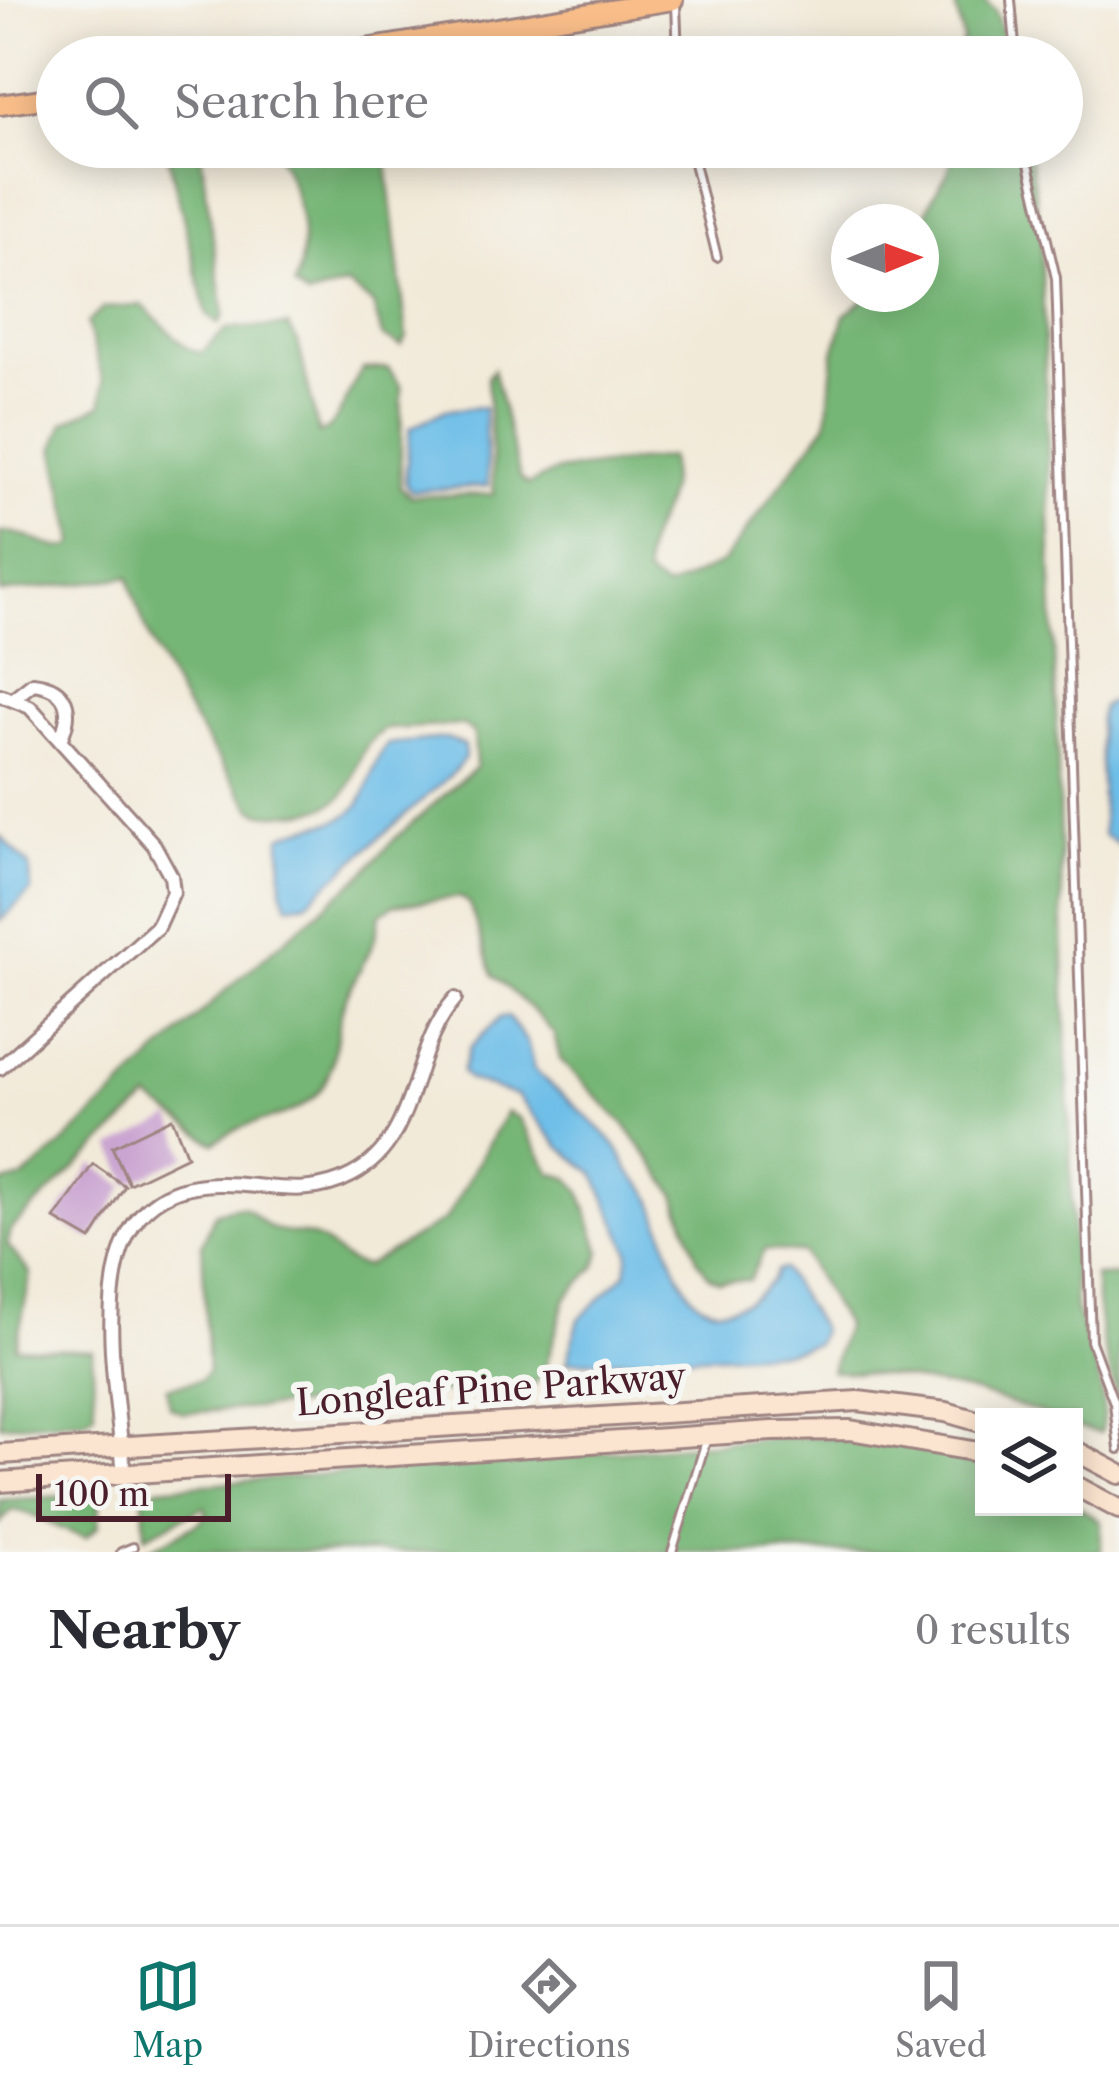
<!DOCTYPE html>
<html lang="en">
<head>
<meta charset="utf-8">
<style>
  :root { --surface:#fff; --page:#f2f2f3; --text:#2b2b33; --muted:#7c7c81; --line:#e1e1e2; --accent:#0f766e }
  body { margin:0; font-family:"Libre Caslon Text",serif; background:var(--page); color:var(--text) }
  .controls { position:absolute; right:36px; bottom:36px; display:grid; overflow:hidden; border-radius:0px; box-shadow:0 6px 30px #0003 }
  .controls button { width:108px; height:108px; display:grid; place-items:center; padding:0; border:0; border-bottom:3px solid var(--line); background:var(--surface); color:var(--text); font:60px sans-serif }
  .compass { position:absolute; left:831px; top:204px; width:108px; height:108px; border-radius:50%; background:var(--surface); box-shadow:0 6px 30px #0003; rotate:89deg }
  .scale { position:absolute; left:36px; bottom:30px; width:195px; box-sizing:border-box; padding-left:12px; border:6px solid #4a1f2b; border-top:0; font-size:33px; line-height:42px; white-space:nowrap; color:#4a1f2b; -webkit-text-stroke:9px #f6f6f2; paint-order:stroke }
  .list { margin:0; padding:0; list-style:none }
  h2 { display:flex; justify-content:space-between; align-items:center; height:156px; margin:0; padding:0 48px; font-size:51px }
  h2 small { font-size:39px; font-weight:400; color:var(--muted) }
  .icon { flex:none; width:66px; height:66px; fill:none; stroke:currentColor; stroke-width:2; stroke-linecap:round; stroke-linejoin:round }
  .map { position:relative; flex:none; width:1119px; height:1552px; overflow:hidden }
  .search { position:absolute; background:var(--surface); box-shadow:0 6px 30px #0003; left:36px; right:36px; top:36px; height:132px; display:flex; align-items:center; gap:30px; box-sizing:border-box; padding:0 42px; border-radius:66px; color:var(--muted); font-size:45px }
  .sheet { height:372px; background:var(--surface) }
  nav { display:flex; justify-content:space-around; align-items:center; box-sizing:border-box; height:168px; border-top:3px solid var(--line); background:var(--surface); font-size:33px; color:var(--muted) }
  nav a { display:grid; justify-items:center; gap:6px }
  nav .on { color:var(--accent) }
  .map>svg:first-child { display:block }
  .forest { fill:#75b575; stroke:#606a50; stroke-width:3 }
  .water { fill:#6dbee8; stroke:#5c6e8a; stroke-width:3 }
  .building { fill:#cba5d1 }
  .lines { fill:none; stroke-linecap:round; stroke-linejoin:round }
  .lane-casing { stroke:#9e8482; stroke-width:12 }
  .street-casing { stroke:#9e8482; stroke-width:18 }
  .secondary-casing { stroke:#9e8482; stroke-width:24 }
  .primary-casing { stroke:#9e8482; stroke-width:24 }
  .lane { stroke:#fff; stroke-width:6 }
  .street { stroke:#fff; stroke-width:12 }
  .secondary { stroke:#fce5d0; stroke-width:18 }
  .primary { stroke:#f8bd89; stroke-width:18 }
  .labels { text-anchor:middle; stroke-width:12; stroke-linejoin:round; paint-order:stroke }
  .street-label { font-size:36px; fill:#4a1f2b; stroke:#f6f6f2 }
</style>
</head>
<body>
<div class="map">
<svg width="1119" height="1552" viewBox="0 0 1119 1552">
  <rect width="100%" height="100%" fill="#f6f6f2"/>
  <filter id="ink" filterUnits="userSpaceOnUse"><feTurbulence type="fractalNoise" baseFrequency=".00833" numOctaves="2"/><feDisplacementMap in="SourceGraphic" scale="24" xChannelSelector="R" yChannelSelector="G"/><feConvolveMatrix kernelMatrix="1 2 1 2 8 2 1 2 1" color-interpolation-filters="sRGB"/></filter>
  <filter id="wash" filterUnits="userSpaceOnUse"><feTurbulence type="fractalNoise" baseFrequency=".004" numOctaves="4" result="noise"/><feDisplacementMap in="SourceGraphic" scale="48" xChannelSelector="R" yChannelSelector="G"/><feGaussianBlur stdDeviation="2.7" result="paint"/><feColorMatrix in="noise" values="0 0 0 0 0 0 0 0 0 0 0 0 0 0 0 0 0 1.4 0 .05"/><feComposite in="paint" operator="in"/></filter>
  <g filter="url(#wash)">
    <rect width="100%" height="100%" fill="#f2ead9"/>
    <g class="forest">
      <polygon points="954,0 983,0 995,11 1010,57 960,57 963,39"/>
      <polygon points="166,147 200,147 224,315 218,324 207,315"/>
      <path d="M273,147H385L407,337L401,346L382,336L373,304L347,285L307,297L294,286C312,242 298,186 273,147Z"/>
      <path d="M952,147H1028L1041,237L1075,1308C1087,1344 1112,1396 1100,1433L1074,1427V1417H1053L977,1393L893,1376L831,1371L845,1326L803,1253L765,1249L749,1280L719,1281L709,1276L697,1259L676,1195L626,1126L560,1059L554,1034L533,1011L493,975L469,903L460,897L393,905L380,914C376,950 358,968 345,1000C334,1029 338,1076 314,1097C279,1127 251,1114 214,1143L149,1099L10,1230L7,1245L31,1274L16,1347L92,1350L95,1412L85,1419L0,1425V1184L24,1178L52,1154L229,987L363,874L394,839L476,767L474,733L462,725L385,729C337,759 375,809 291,813C277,814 266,816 253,809C204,740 149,660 129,577L0,593V533C23,529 43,548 69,548L75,543L54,448L64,423L102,404L103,381L87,323L104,308L142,305L187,348L201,353L227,329L288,326L298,342L319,434C342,425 346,390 363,369L388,368L402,387L400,487L411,496L494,494L487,377L493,369L520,478L528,485L556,471L669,457C678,513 639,526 646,575L666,589L723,562L827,423L834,352L845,315L870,294H921C921,263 918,227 932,199C944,174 951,179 952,147Z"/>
      <path d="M506,1112L519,1118L551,1173L569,1178L580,1190L601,1252L596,1266L566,1298L544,1372L531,1388H488L474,1394L417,1390L377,1400L183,1413L169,1406L167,1387L201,1380L208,1371L202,1244L215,1213C252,1197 246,1214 271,1228C284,1235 304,1232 318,1239C336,1248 344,1265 366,1266L446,1219Z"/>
      <polygon points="1119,1275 1119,1407 1102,1340 1094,1276"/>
      <polygon points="849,1436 947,1450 984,1466 984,1507 1074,1504 1101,1521 1101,1552 144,1552 200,1522 207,1511 204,1507 145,1536 143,1497 158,1488 772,1438"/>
      <path d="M100,1494L99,1526L86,1537C58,1531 36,1512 11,1510L0,1523V1500Z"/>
    </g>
    <g class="water">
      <polygon points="484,407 488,486 412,491 405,484 410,428 446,410"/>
      <polygon points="1114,700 1119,701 1118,844 1103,835 1099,720 1102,707"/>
      <path d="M446,738L464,745L465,758L454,772L307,902L288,905L282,889L281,837C303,823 333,828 353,811C371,796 370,762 388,744Z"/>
      <polygon points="0,836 30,866 31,891 0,921"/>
      <path d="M501,1017H508L527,1042L534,1070C560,1094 591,1117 614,1144C622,1153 625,1166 633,1176C639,1183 647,1187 651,1197C666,1230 670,1269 694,1298C717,1325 769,1296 776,1270L783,1269L821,1330L816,1344L784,1352L567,1362L579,1319L626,1273L629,1250L594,1173L559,1146L517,1096L469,1080L462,1072L470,1047Z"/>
    </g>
    <g id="blocks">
      <g class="building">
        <polygon points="172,1118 187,1156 129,1184 112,1147"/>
        <polygon points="93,1164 125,1186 91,1240 55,1219"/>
      </g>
    </g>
  </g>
  <g filter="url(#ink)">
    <use href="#blocks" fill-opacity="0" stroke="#9e8482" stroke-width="3"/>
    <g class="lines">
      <g class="lane-casing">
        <g id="lane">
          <polyline points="1011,0 1016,57"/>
          <polyline points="676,4 678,57"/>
          <polyline points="690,147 717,257"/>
          <polyline points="1025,147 1056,278 1091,1341 1114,1403 1119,1449"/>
          <polyline points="121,1552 133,1547"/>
          <polyline points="672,1552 706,1441"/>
        </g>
      </g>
      <g class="street-casing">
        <g id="street">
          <polyline points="0,695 30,707 154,845 171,876 173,892 157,927 0,1068"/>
          <path d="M14,698L33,683C68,687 74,710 60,740"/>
          <path d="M124,1477C118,1379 68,1186 218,1184C265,1183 306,1200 352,1175C420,1139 409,1051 455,999"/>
        </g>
      </g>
      <g class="secondary-casing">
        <g id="secondary">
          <polyline points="1074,1450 1119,1474"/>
          <polyline points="0,1454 858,1401 946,1412 984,1423"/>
          <polyline points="0,1482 772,1431 850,1430 984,1453"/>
          <polyline points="1074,1485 1119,1509"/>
        </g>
      </g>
      <g class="primary-casing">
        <g id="primary">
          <polyline points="315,57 673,0"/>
          <polyline points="0,105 57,97"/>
        </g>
      </g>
      <use href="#lane" class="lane"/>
      <use href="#street" class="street"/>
      <use href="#secondary" class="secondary"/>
      <use href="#primary" class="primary"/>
    </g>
  </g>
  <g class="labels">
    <g class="street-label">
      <text transform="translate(491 1389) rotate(-4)" y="13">Longleaf Pine Parkway</text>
    </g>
  </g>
</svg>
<div class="controls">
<button><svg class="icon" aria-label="layers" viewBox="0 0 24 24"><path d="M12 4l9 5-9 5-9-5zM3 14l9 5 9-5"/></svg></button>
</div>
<svg class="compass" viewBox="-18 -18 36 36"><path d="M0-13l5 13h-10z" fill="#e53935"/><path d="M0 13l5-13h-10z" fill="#7c7c81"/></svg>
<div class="scale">100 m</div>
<div class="search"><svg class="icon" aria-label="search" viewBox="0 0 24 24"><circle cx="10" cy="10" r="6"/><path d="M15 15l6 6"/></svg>Search here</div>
</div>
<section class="sheet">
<h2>Nearby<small>0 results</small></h2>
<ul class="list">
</ul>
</section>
<nav>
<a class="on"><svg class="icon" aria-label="map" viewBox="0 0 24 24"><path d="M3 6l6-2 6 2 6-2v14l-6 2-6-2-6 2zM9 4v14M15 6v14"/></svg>Map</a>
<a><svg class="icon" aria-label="directions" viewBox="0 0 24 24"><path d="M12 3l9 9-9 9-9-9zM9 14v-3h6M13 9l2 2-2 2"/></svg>Directions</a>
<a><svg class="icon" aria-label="saved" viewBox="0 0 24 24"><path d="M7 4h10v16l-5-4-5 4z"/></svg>Saved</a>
</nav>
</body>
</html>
